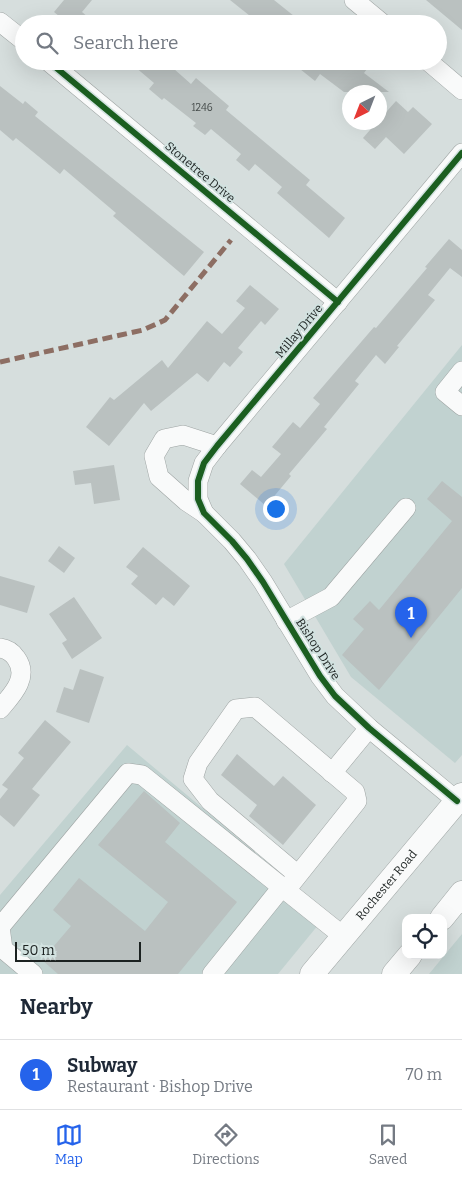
<!DOCTYPE html>
<html lang="en">
<head>
<meta charset="utf-8">
<style>
  :root { --surface:#fff; --page:#f6f6f7; --text:#1f2937; --muted:#747a83; --line:#e0e1e3; --accent:#2563eb }
  body { margin:0; font-family:Bitter,serif; background:var(--page); color:var(--text) }
  .controls { position:absolute; right:15px; bottom:15px; display:grid; overflow:hidden; border-radius:10px; box-shadow:0 5px 20px #0002 }
  .controls button { width:45px; height:45px; display:grid; place-items:center; padding:0; border:0; border-bottom:1px solid var(--line); background:var(--surface); color:var(--text); font:25px sans-serif }
  .compass { position:absolute; left:342px; top:85px; width:45px; height:45px; border-radius:50%; background:var(--surface); box-shadow:0 5px 20px #0002; rotate:222deg }
  .scale { position:absolute; left:15px; bottom:12px; width:126px; box-sizing:border-box; padding-left:5px; border:2px solid #1c2221; border-top:0; font-size:14px; line-height:18px; white-space:nowrap; color:#1c2221; -webkit-text-stroke:4px #d2e2e0; paint-order:stroke }
  .you { position:absolute; left:275px; top:508px; width:18px; height:18px; margin:-12px; border:4px solid #fff; border-radius:50%; background:#1a73e8; box-shadow:0 0 0 8px #1a73e833 }
  .badge { display:grid; place-items:center; width:32px; height:32px; border-radius:50%; background:var(--accent); color:#fff; font-size:16px; font-weight:700 }
  .pin { position:absolute; translate:-50% -41px; filter:drop-shadow(0 1px 2px #0008) }
  .pin::after { content:''; position:absolute; top:26px; width:18px; height:15px; background:inherit; clip-path:polygon(0 0,100% 0,50% 100%) }
  .list { margin:0; padding:0; list-style:none }
  h2 { display:flex; justify-content:space-between; align-items:center; height:65px; margin:0; padding:0 20px; font-size:21px }
  h2 small { font-size:16px; font-weight:400; color:var(--muted) }
  .list li { display:grid; grid-template-columns:32px 1fr auto; gap:15px; align-items:center; box-sizing:border-box; height:70px; padding:0 20px; border-top:1px solid var(--line) }
  .list b { display:block; font-size:19px; white-space:nowrap }
  .list p { margin:0; font-size:16px; white-space:nowrap; color:var(--muted) }
  .list em { font-size:16px; font-style:normal; color:var(--muted) }
  .icon { flex:none; width:28px; height:28px; fill:none; stroke:currentColor; stroke-width:2; stroke-linecap:round; stroke-linejoin:round }
  .map { position:relative; flex:none; width:462px; height:974px; overflow:hidden }
  .search { position:absolute; background:var(--surface); box-shadow:0 5px 20px #0002; left:15px; right:15px; top:15px; height:55px; display:flex; align-items:center; gap:12px; box-sizing:border-box; padding:0 18px; border-radius:28px; color:var(--muted); font-size:19px }
  .sheet { height:135px; background:var(--surface) }
  nav { display:flex; justify-content:space-around; align-items:center; box-sizing:border-box; height:70px; border-top:1px solid var(--line); background:var(--surface); font-size:14px; color:var(--muted) }
  nav a { display:grid; justify-items:center; gap:2px }
  nav .on { color:var(--accent) }
  .map>svg:first-child { display:block }
  .built { fill:#c1d2d0 }
  .building { fill:#bac1c0 }
  .lines { fill:none; stroke-linecap:round; stroke-linejoin:round }
  .minor-casing { stroke:#9ea4a3; stroke-width:20 }
  .major-casing { stroke:#9ea4a3; stroke-width:25 }
  .minor { stroke:#f9fafa; stroke-width:19 }
  .major { stroke:#f9fafa; stroke-width:24 }
  .quiet { stroke:#8d6e63; stroke-width:5; stroke-dasharray:10 5; stroke-linecap:butt }
  .cycleway-casing { stroke:#d2e2e0; stroke-width:9 }
  .cycleway { stroke:#1b5e20; stroke-width:6 }
  .labels { text-anchor:middle; stroke-width:4; stroke-linejoin:round; paint-order:stroke }
  .number-label { font-size:10px; fill:#444a49 }
  .street-label { font-size:12px; fill:#1c2221; stroke:#d2e2e0 }
</style>
</head>
<body>
<div class="map">
<svg width="462" height="974" viewBox="0 0 462 974">
  <rect width="100%" height="100%" fill="#d6dedd"/>
  <g class="built">
    <polygon points="462,345 462,755 455,763 351,677 284,564"/>
    <polygon points="127,745 328,913 278,974 0,974 0,895"/>
    <polygon points="462,934 462,974 429,974"/>
  </g>
  <g class="building">
    <polygon points="64,0 92,0 82,12 96,24 69,24 54,12"/>
    <polygon points="230,0 274,0 304,24 260,24"/>
    <polygon points="426,0 462,0 462,30"/>
    <polygon points="128,61 165,61 191,84 196,78 229,106 226,110 310,180 306,185 345,218 329,238 277,193 282,187 255,164 249,171 236,160 241,154 211,129 205,135 193,126 196,123 164,98 162,100 149,89 154,83"/>
    <polygon points="290,61 357,61 367,69 364,73 389,92 344,92 320,74 315,81"/>
    <polygon points="0,86 23,104 25,101 38,112 35,116 204,252 184,276 113,216 116,213 64,169 60,174 16,138 13,141 0,130"/>
    <polygon points="396,101 408,112 413,107 432,124 404,154 386,137 375,149 363,138 377,122 380,122 380,119"/>
    <polygon points="449,239 462,250 462,277 450,268 428,295 435,300 397,346 399,347 385,364 376,355 355,381 359,384 324,427 327,429 289,474 291,476 266,506 240,484 252,470 261,477 281,454 272,447 293,422 300,428 320,404 313,398 374,327 376,328 427,268 425,267"/>
    <polygon points="250,285 279,309 265,325 261,321 238,348 243,352 230,367 224,362 208,382 197,373 151,411 144,403 109,446 86,427 110,397 114,400 162,360 168,368 207,321 222,334 245,308 236,301"/>
    <polygon points="114,465 120,500 94,504 91,483 75,485 73,471"/>
    <polygon points="442,481 462,497 462,588 379,690 342,655 364,629 353,619 370,601 379,610 452,521 427,499"/>
    <polygon points="59,546 75,558 64,573 48,561"/>
    <polygon points="143,547 190,586 174,606 163,597 156,605 131,584 138,576 126,567"/>
    <polygon points="0,576 35,586 27,613 0,605"/>
    <polygon points="74,597 102,638 72,659 62,643 67,640 49,614"/>
    <polygon points="80,669 104,677 89,723 56,712 64,687 73,690"/>
    <polygon points="45,720 71,742 32,789 40,795 14,827 0,815 0,799 8,789 2,785 24,758 18,753"/>
    <polygon points="237,754 274,786 283,776 316,805 283,845 249,816 257,805 221,775"/>
    <polygon points="144,791 180,823 165,842 237,902 178,974 58,974 42,960 71,926 53,910 79,878 145,931 168,902 98,845"/>
  </g>
  <g class="lines">
    <g class="minor-casing">
      <g id="minor">
        <polyline points="354,0 383,24"/>
        <polyline points="0,22 24,41"/>
        <polyline points="48,61 338,302"/>
        <polyline points="428,61 462,90"/>
        <polyline points="462,371 445,392 462,406"/>
        <polyline points="204,513 186,501 159,477 154,456 164,439 183,435 217,446"/>
        <polyline points="286,621 331,597 406,508"/>
        <path d="M0,648C7,649 12,652 16,658C30,677 12,695 0,709"/>
        <polyline points="332,773 369,728"/>
        <polyline points="457,801 369,728 335,696 320,676 263,582 247,559 232,541 204,513 198,499 198,481 204,463 217,446 462,153"/>
        <polyline points="286,890 357,801 355,792 255,707 236,709 198,763 193,779 210,801 298,875"/>
        <polyline points="33,974 3,949 0,927 128,773 142,775 343,936"/>
        <polyline points="212,974 282,887"/>
      </g>
    </g>
    <g class="major-casing">
      <g id="major">
        <polyline points="442,918 462,893"/>
        <path id="s1" d="M312,974L462,795"/>
        <polyline points="394,974 410,955"/>
      </g>
    </g>
    <use href="#minor" class="minor"/>
    <use href="#major" class="major"/>
    <polyline class="quiet" points="0,362 143,330 165,320 231,240"/>
    <g class="cycleway-casing">
      <g id="cycleway">
        <polyline points="48,61 338,302"/>
        <polyline points="457,801 369,728 335,696 320,676 263,582 247,559 232,541 204,513 198,499 198,481 204,463 217,446 462,153"/>
      </g>
    </g>
    <use href="#cycleway" class="cycleway"/>
  </g>
  <g class="labels">
    <g class="number-label">
      <text x="202" y="111">1246</text>
    </g>
    <g class="street-label">
      <text transform="translate(200 172) rotate(40)" y="4">Stonetree Drive</text>
      <text transform="translate(299 331) rotate(-50)" y="4">Millay Drive</text>
      <text transform="translate(318 649) rotate(57)" y="4">Bishop Drive</text>
      <text dy="4" stroke="none"><textPath href="#s1" startOffset="116">Rochester Road</textPath></text>
    </g>
  </g>
</svg>
<div class="controls">
<button><svg class="icon" aria-label="locate" viewBox="0 0 24 24"><circle cx="12" cy="12" r="6"/><path d="M12 2v4M12 18v4M2 12h4M18 12h4"/></svg></button>
</div>
<svg class="compass" viewBox="-18 -18 36 36"><path d="M0-13l5 13h-10z" fill="#e53935"/><path d="M0 13l5-13h-10z" fill="#747a83"/></svg>
<div class="scale">50 m</div>
<div class="you"></div>
<div class="pin badge" style="left:411px;top:638px">1</div>
<div class="search"><svg class="icon" aria-label="search" viewBox="0 0 24 24"><circle cx="10" cy="10" r="6"/><path d="M15 15l6 6"/></svg>Search here</div>
</div>
<section class="sheet">
<h2>Nearby<small></small></h2>
<ul class="list">
<li><span class="badge">1</span><div><b>Subway</b><p>Restaurant · Bishop Drive</p></div><em>70 m</em></li>
</ul>
</section>
<nav>
<a class="on"><svg class="icon" aria-label="map" viewBox="0 0 24 24"><path d="M3 6l6-2 6 2 6-2v14l-6 2-6-2-6 2zM9 4v14M15 6v14"/></svg>Map</a>
<a><svg class="icon" aria-label="directions" viewBox="0 0 24 24"><path d="M12 3l9 9-9 9-9-9zM9 14v-3h6M13 9l2 2-2 2"/></svg>Directions</a>
<a><svg class="icon" aria-label="saved" viewBox="0 0 24 24"><path d="M7 4h10v16l-5-4-5 4z"/></svg>Saved</a>
</nav>
</body>
</html>
